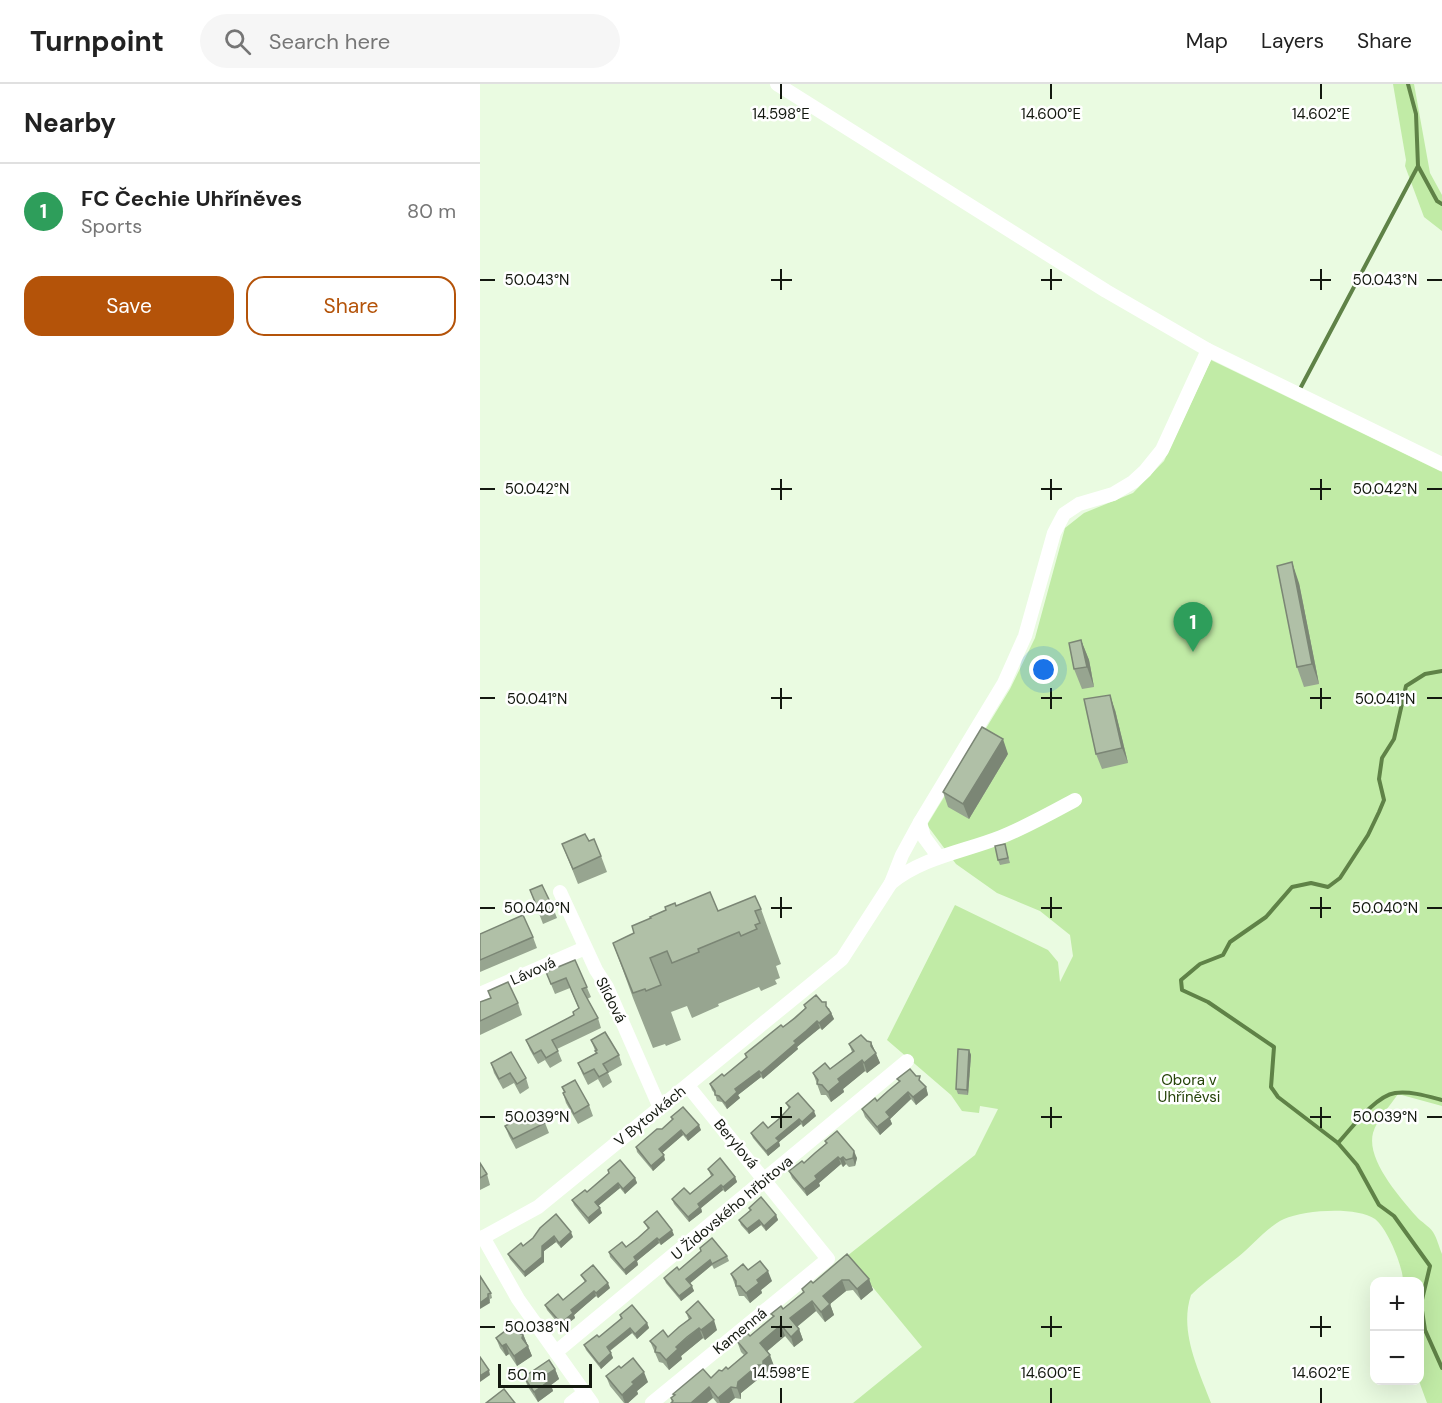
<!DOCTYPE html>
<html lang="en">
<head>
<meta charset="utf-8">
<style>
  :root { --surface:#fff; --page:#f6f6f6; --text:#222; --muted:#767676; --line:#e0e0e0; --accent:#b45309 }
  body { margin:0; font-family:"DM Sans",sans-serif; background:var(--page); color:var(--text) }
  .controls { position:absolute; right:18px; bottom:18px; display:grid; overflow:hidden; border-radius:12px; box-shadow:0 6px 24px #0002 }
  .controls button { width:54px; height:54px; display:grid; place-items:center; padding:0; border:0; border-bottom:2px solid var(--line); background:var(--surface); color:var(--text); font:30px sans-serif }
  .scale { position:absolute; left:18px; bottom:15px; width:94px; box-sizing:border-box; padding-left:6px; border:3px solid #13180f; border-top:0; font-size:16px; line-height:21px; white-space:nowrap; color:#13180f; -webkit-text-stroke:4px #fff; paint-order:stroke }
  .you { position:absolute; left:564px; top:586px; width:21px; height:21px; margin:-15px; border:4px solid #fff; border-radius:50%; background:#1a73e8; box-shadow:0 0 0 9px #1a73e833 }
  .badge { display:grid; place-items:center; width:39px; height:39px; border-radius:50%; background:var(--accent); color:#fff; font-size:20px; font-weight:700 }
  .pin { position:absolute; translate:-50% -50px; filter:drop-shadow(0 2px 3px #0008) }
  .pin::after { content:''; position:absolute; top:32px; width:21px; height:18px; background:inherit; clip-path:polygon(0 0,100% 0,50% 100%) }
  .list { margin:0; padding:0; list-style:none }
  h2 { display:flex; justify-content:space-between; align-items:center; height:78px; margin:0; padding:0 24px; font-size:26px }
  h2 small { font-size:20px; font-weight:400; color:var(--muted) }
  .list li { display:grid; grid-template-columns:39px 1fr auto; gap:18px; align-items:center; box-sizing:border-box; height:96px; padding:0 24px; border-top:2px solid var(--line) }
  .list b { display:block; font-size:22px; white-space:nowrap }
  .list p { margin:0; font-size:20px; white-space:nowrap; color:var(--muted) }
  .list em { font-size:20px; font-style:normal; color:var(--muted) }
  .actions { display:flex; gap:12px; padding:18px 24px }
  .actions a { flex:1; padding:14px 0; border:2px solid var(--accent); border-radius:18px; text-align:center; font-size:21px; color:var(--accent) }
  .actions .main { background:var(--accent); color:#fff }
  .icon { flex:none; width:33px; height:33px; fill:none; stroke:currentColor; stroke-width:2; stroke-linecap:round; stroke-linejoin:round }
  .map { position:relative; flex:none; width:962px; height:1319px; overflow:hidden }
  header { display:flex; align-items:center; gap:36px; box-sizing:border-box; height:84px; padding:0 30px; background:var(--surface); border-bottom:2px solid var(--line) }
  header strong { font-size:28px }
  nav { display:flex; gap:33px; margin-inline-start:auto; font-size:21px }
  .search { width:420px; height:54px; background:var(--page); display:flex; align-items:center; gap:15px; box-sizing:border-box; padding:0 21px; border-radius:33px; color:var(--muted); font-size:22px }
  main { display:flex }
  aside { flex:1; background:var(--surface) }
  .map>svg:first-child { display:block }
  .green { fill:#c1eba6 }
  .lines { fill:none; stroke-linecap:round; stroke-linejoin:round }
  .stream { stroke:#5f8247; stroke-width:4 }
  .street { stroke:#fff; stroke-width:14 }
  .wall { fill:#97a590 }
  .shaded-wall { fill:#7b8675 }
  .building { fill:#b0c0a7; stroke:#7b8675; stroke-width:1.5 }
  .ticks { fill:none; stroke:#13180f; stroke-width:2 }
  .labels { text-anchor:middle; stroke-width:5; stroke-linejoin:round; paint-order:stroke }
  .street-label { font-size:15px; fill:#13180f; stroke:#fff }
  .park-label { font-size:15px; fill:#254308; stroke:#fff }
  .ticks-label { font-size:15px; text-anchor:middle; fill:#13180f; stroke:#fff; stroke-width:5; stroke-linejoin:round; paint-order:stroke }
</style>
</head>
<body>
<header>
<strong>Turnpoint</strong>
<div class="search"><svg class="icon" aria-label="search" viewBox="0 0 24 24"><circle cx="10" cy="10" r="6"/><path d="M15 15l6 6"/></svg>Search here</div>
<nav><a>Map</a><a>Layers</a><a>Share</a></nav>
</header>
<main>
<aside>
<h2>Nearby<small></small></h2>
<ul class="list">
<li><span class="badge" style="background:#2e9e5b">1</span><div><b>FC Čechie Uhříněves</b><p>Sports</p></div><em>80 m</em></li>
</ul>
<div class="actions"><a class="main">Save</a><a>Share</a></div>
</aside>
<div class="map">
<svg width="962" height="1319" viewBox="0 0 962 1319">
  <rect width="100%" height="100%" fill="#eafbe1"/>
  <g class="green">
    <polygon points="913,0 934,0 950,89 962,111 962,147 944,133 925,82 926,76"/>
    <path d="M731,276L962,388V1022L918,1010C910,1022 897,1035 893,1049C886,1076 920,1113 936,1132C941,1138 949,1142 953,1148C957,1154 959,1163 962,1170V1319H947L939,1297L940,1198L923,1197C923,1182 907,1144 895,1135C876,1122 824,1126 804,1135C787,1143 773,1161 758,1173C742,1186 725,1197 711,1211C699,1247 718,1285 731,1319H373L442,1263L367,1172L495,1071L518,1025L500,1022L499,1029L482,1027L471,1011L407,956L475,821L568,866L578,878L580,898L593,872L590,851L560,827L517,809L476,780L447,741L530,605L555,554L585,444L604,429L653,409L684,377Z"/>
  </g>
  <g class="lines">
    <g class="stream">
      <polyline points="928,0 936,30 938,82 957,117 962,120"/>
      <polyline points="821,303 938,82"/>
      <polyline points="962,587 945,590 926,602 914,655 902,674 899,695 904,716 899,728 888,751 860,794 848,803 831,799 812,803 786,833 750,858 743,871 720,880 701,896 702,906 728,918 794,963 791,1003 798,1013 858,1059 877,1081 899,1121 914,1132 950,1182 941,1220 945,1246 962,1284"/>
      <path d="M858,1059C871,1045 895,1012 915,1009C931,1007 947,1012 962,1016"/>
    </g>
    <g class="street">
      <polyline points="297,0 626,207 728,266 962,380"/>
      <polyline points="440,738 444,753 458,772"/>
      <polyline points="411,799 422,771 440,738 524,599 545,552 574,449 584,430 599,420 633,410 653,398 665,387 682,366 728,266"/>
      <polyline points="80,808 116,886 127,903 180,1024"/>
      <polyline points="0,910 105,864"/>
      <polyline points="3,1153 38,1215 112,1319"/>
      <path d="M0,1155L58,1123L362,875L411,799C443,773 483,768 521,753C546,743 571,729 595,716"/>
      <polyline points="76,1268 427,977"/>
      <polyline points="91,1319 104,1309"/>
      <polyline points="172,1319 348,1175 208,1002"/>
    </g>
  </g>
  <g class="wall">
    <polygon points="819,499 839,600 824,603 817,583"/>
    <polygon points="601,556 609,576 614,603 602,605 594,585"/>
    <polygon points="635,626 648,679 622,685 616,670"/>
    <polygon points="528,670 489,735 468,723 463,708"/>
    <polygon points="109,757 121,772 127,788 98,800 82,760"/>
    <polygon points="526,765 530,779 520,781 518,776"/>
    <polygon points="50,806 73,824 77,834 63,840"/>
    <polygon points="196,822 238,827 281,825 301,880 296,882 300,894 295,896 297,900 281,907 279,903 238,920 239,922 212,934 207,922 191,928 201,956 186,962 185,960 173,964 153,914 133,859 154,849"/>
    <polygon points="0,850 53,853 57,864 0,888"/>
    <polygon points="95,876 111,913 107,915 118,934 121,944 77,965 82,977 70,984 65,976 58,980 50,966 46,956 94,931 99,925 90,904 75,910 66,888"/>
    <polygon points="0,918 38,919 42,931 0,951"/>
    <polygon points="324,921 349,924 354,935 342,946 340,944 328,953 317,963 318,965 283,995 281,993 258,1011 260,1014 247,1025 242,1018 237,1017 235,1010 232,1006 230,1000 244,992 266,974 265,970 303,943 325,924"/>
    <polygon points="111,956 139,971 142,981 128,989 132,998 123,1004 118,995 108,1001 102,989 98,979 116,969"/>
    <polygon points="387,957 391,958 400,979 387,989 385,987 363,1005 364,1008 351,1018 346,1011 341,1011 333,989 350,985 372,968 369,960"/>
    <polygon points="489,966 491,971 488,1011 478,1010 476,1005"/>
    <polygon points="11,979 46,994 49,1004 40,1010 34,999 23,1005 14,989"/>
    <polygon points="417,995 442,999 446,1003 448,1011 436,1021 431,1015 410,1035 412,1040 400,1051 385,1033 382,1025 397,1017 419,998"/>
    <polygon points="82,1003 109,1021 113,1032 98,1040 86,1019 83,1009 84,1008"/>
    <polygon points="306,1019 336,1032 323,1043 321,1040 299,1058 300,1062 288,1072 273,1054 271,1049 288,1044 300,1034 309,1025"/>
    <polygon points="191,1033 221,1046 208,1057 203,1051 182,1069 185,1076 173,1087 157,1068 156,1063 182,1045 192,1036"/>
    <polygon points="65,1039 69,1049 36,1065 29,1052 25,1042"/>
    <polygon points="345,1057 377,1074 375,1082 369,1083 366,1080 363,1083 361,1080 339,1099 340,1102 327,1112 312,1094 309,1087 324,1079 346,1060"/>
    <polygon points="0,1079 7,1090 10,1101 0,1106"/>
    <polygon points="228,1085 255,1093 257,1098 245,1108 243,1106 221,1124 222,1128 209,1138 194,1120 192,1115 210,1110 231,1092"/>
    <polygon points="128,1086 155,1094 157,1099 145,1110 140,1104 118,1122 122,1129 109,1140 94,1121 92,1116 107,1108 129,1089"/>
    <polygon points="269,1124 296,1131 298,1136 286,1147 281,1141 269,1150 261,1141 259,1136 270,1127"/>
    <polygon points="164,1138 194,1151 181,1161 179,1159 157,1177 158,1181 146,1191 130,1173 129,1168 146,1163 168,1145"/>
    <polygon points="93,1153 81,1164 76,1158 64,1167 64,1178 45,1193 30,1175 28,1170 43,1162 53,1154"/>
    <polygon points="220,1164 247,1172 249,1177 234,1185 232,1181 210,1199 214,1207 201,1217 186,1199 184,1194 199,1186 221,1167"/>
    <polygon points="367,1170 389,1195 393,1206 381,1216 373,1206 366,1207 350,1220 354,1231 345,1238 336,1227 317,1243 319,1245 323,1256 314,1263 305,1252 287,1267 294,1282 287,1288 286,1292 282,1292 261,1309 261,1315 255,1314 249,1319 237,1319 233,1314 192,1318 191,1314 194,1312 193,1310 231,1294 242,1287 248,1285 264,1271 261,1268 257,1257 270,1252 293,1233 291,1230 303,1225 323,1208 322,1205 333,1199"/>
    <polygon points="268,1186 292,1197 281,1206 282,1209 270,1219 264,1212 259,1212 251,1190"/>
    <polygon points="101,1191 130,1204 118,1214 116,1212 104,1222 94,1231 95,1234 82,1244 67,1226 65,1221 83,1216 105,1198"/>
    <polygon points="0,1192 11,1209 12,1214 10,1215 10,1219"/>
    <polygon points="206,1228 237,1246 225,1256 223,1254 201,1272 202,1275 189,1286 183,1279 179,1278 170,1257 188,1253 209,1236"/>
    <polygon points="140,1231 167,1239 169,1244 157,1255 152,1249 130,1267 133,1274 121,1285 106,1266 104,1261 119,1253 141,1235"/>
    <polygon points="39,1250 43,1250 52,1272 37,1282 29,1270 26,1272 20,1264 16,1254"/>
    <polygon points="141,1284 168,1298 157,1307 158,1310 148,1319 144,1319 130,1302 126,1292"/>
    <polygon points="75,1285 79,1295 71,1301 73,1307 58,1318 48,1303 44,1293"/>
  </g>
  <g class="shaded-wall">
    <polygon points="812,478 819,499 839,600 832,580"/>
    <polygon points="601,556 609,576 614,603 607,583"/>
    <polygon points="630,611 635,626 648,679 642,664"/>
    <polygon points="523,655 528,670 489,735 483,720"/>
    <polygon points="351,929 354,935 342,946 339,939"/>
    <polygon points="337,937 340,944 317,963 318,965 283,995 281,989 314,957"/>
    <polygon points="391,958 400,979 387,989 384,979 391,962"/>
    <polygon points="489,966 491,971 488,1011 487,1006"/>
    <polygon points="382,976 385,987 363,1005 364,1008 351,1018 348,1008 358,995"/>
    <polygon points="279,987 281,993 258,1011 260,1014 247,1025 245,1019 255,1005"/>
    <polygon points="446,1003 448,1011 436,1021 433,1013"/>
    <polygon points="428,1008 431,1015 410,1035 412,1040 400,1051 397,1043 406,1028"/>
    <polygon points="334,1027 336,1032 323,1043 322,1038"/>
    <polygon points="319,1035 321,1040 299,1058 300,1062 288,1072 286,1067 296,1054"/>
    <polygon points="219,1041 221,1046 208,1057 206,1052"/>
    <polygon points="201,1046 203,1051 181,1070 179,1065"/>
    <polygon points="374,1067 377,1074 375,1082 373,1074"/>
    <polygon points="184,1071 185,1076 173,1087 171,1082"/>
    <polygon points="358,1073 361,1080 339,1099 340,1102 327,1112 324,1105 335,1092"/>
    <polygon points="363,1073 366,1080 363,1083 360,1075"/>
    <polygon points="255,1093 257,1098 245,1108 243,1103"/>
    <polygon points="155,1094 157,1099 145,1110 143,1105"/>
    <polygon points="138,1099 140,1104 117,1123 115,1118"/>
    <polygon points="241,1101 243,1106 221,1124 222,1128 209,1138 208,1133 218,1120"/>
    <polygon points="120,1124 122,1129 109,1140 108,1134"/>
    <polygon points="296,1131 298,1136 286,1147 284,1142"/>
    <polygon points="279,1136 281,1141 269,1150 267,1145"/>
    <polygon points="192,1146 194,1151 181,1161 179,1156"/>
    <polygon points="91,1148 93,1153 81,1164 79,1159"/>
    <polygon points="74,1152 76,1158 64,1167 64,1178 45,1193 44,1188 62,1162"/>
    <polygon points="177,1154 179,1159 157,1177 158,1181 146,1191 144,1186 154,1173"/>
    <polygon points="230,1176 232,1181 208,1201 206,1195"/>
    <polygon points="288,1187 292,1197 281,1206 282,1209 270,1219 266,1209 277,1196"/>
    <polygon points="389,1195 393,1206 381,1216 377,1205"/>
    <polygon points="362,1196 366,1207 350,1220 354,1231 345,1238 341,1228 343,1212"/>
    <polygon points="128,1199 130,1204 118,1214 116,1209"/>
    <polygon points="212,1202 214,1207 201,1217 199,1212"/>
    <polygon points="114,1207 116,1212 94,1231 95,1234 82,1244 81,1239 91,1226"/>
    <polygon points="8,1210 10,1219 0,1225 0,1219"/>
    <polygon points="332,1217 336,1227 314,1245 310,1234"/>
    <polygon points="234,1236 237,1246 225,1256 221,1246"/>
    <polygon points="167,1239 169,1244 157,1255 155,1250"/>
    <polygon points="301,1241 305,1252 284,1270 280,1259"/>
    <polygon points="150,1244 152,1249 128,1268 127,1263"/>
    <polygon points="219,1244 223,1254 201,1272 202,1275 189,1286 186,1276 196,1263"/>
    <polygon points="319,1245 323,1256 314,1263 311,1253"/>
    <polygon points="43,1250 52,1272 37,1282 34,1272 42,1254"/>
    <polygon points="26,1260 29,1270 26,1272 22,1262"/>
    <polygon points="131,1269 133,1274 121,1285 119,1280"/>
    <polygon points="290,1271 294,1282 287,1288 286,1292 283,1281 283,1277"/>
    <polygon points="278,1281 282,1292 261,1309 261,1315 257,1304 258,1298"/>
    <polygon points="75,1285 79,1295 71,1301 73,1307 58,1318 54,1308 65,1292"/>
    <polygon points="9,1286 10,1291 0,1298 0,1292"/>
    <polygon points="164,1288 168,1298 157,1307 158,1310 148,1319 145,1319 142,1311 152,1298"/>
    <polygon points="229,1303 233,1314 227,1319 211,1319"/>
    <polygon points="251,1303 255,1314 249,1319 240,1319 238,1314"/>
  </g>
  <g class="building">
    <polygon points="812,478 832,580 817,583 797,482"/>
    <polygon points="601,556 607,583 594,585 589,559"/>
    <polygon points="630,611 642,664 616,670 604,615"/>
    <polygon points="502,643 523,655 483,720 463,708"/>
    <polygon points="105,750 109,757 114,755 121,772 93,785 82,760"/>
    <polygon points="525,760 528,774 518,776 515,762"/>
    <polygon points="62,801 73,824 60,830 50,806"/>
    <polygon points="230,808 238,827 275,812 281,825 275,827 280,839 275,841 277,845 261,852 259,848 218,865 219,868 192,879 187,867 170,874 181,901 166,907 165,905 153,909 133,859 154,849 152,842 171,834 170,833 186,826 185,823 195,819 196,822"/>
    <polygon points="43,831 53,853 0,876 0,850"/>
    <polygon points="95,876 107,903 102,905 118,934 72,956 78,967 66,974 61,966 54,970 46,956 94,931 93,928 99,924 86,894 71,900 66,888"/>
    <polygon points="28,898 38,919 0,937 0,918 11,914 8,907"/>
    <polygon points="336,911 342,918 346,918 346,922 351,929 339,939 337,937 326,947 314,957 316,959 281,989 279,987 255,1005 257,1008 245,1019 239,1012 235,1011 235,1007 230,1000 242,990 244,992 267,973 265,970 301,941 303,943 315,934 326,924 324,921"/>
    <polygon points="125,948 139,971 123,980 128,988 119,993 114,985 104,990 98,979 117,969 115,967 117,966 111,956"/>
    <polygon points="381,951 387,957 391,958 391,962 396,969 384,979 382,976 358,995 360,998 348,1008 342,1001 337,1000 338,996 333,989 345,979 350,985 374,967 369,960"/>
    <polygon points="478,965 489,966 487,1006 476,1005"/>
    <polygon points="31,968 46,994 37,1000 30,989 19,995 11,979"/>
    <polygon points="430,985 436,992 440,992 439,996 446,1003 433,1013 428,1008 406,1028 410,1033 397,1043 382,1025 395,1014 397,1017 408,1007 420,997 417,995"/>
    <polygon points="95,996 109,1021 94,1030 83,1009 85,1008 82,1003"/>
    <polygon points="318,1009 334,1027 322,1038 319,1035 296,1054 299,1057 286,1067 271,1049 283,1038 288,1044 300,1034 310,1023 306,1019"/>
    <polygon points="203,1023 219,1041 206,1052 201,1046 179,1065 184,1071 171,1082 156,1063 177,1045 182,1045 193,1035 191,1033"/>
    <polygon points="58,1026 65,1039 33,1055 25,1042 44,1032 45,1034"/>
    <polygon points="357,1047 374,1067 373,1074 366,1076 363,1073 360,1075 358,1073 335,1092 337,1095 324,1105 309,1087 322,1077 324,1079 335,1069 347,1059 345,1057"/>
    <polygon points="240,1074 255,1093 243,1103 241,1101 218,1120 220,1123 208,1133 192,1115 204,1104 210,1110 233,1091 228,1085"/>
    <polygon points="140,1076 155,1094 143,1105 138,1099 115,1118 120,1124 108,1134 92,1116 105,1106 107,1108 129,1089 128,1086"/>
    <polygon points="0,1079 7,1090 0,1094"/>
    <polygon points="281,1113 296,1131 284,1142 279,1136 267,1145 259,1136 271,1126 269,1124"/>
    <polygon points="177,1127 192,1146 179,1156 177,1154 166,1163 154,1173 156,1176 144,1186 129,1168 142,1158 146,1163 158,1154 169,1144 164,1138"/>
    <polygon points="76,1130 91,1148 79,1159 74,1152 62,1162 62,1173 44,1188 28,1170 41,1159 43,1162 53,1154 60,1144"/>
    <polygon points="232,1154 247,1172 232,1180 230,1176 206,1195 212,1202 199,1212 184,1194 197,1183 199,1186 221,1167 220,1164"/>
    <polygon points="367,1170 389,1195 377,1205 369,1196 362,1196 343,1212 350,1220 341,1228 332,1217 310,1234 319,1245 311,1253 301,1241 280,1259 290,1271 283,1277 283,1281 278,1281 258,1298 257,1304 251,1303 238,1314 229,1303 211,1319 191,1319 193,1317 191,1314 195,1311 193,1310 223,1285 231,1294 239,1286 242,1287 246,1283 248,1285 267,1269 257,1257 267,1249 270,1252 294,1232 291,1230 301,1222 303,1225 324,1208 322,1205 331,1197 333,1199"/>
    <polygon points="280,1177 288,1187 277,1196 279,1199 266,1209 260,1202 256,1202 256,1197 251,1190 263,1180 268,1186"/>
    <polygon points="113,1181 128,1199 116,1209 114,1207 102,1217 91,1226 93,1229 81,1239 65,1221 78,1210 83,1216 106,1197 101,1191"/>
    <polygon points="0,1192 11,1209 8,1210 8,1213 0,1219"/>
    <polygon points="218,1217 234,1236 221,1246 219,1244 207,1253 196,1263 198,1265 186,1276 180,1269 175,1268 176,1263 170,1257 183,1246 188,1253 199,1243 211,1234 206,1228"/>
    <polygon points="152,1221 167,1239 155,1250 150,1244 127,1263 131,1269 119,1280 104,1261 117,1251 119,1253 142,1234 140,1231"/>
    <polygon points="33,1241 39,1250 43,1250 42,1254 48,1262 34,1272 26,1260 22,1262 16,1254"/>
    <polygon points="0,1273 9,1286 0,1292"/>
    <polygon points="153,1274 164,1288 152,1298 154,1300 142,1311 126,1292 139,1282 141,1284"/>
    <polygon points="69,1276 75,1285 65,1292 69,1297 54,1308 44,1293"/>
    <polygon points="24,1305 35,1319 6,1319"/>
  </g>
  <path class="ticks" d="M301,0V15M571,0V15M841,0V15M301,185V206M571,185V206M841,185V206M0,196H15M291,196H312M561,196H582M830,196H851M947,196H962M301,395V416M571,395V416M841,395V416M0,405H15M291,405H312M561,405H582M830,405H851M947,405H962M301,604V625M571,604V625M841,604V625M0,614H15M291,614H312M561,614H582M830,614H851M947,614H962M301,813V834M571,813V834M841,813V834M0,824H15M291,824H312M561,824H582M830,824H851M947,824H962M301,1023V1044M571,1023V1044M841,1023V1044M0,1033H15M291,1033H312M561,1033H582M830,1033H851M947,1033H962M301,1232V1253M571,1232V1253M841,1232V1253M0,1243H15M291,1243H312M561,1243H582M830,1243H851M301,1304V1319M571,1304V1319M841,1304V1319"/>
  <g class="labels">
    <g class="street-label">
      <text transform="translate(53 887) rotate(-24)" y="5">Lávová</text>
      <text transform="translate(131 916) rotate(63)" y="5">Slídová</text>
      <text transform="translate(170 1032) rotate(-39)" y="5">V Bytovkách</text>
      <text transform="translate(256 1060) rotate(50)" y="5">Berylová</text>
      <text transform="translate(252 1124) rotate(-40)" y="5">U Židovského hřbitova</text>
      <text transform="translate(260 1247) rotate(-39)" y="5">Kamenná</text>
    </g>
    <g class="park-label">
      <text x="709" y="1001">Obora v<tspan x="709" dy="17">Uhříněvsi</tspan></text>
    </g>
  </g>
  <g class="ticks-label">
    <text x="301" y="35">14.598°E</text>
    <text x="571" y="35">14.600°E</text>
    <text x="841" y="35">14.602°E</text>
    <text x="57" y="201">50.043°N</text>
    <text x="905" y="201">50.043°N</text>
    <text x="57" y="410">50.042°N</text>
    <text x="905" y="410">50.042°N</text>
    <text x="57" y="620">50.041°N</text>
    <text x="905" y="620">50.041°N</text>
    <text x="57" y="829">50.040°N</text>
    <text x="905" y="829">50.040°N</text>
    <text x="57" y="1038">50.039°N</text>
    <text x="905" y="1038">50.039°N</text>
    <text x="57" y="1248">50.038°N</text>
    <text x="301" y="1294">14.598°E</text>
    <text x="571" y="1294">14.600°E</text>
    <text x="841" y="1294">14.602°E</text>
  </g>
</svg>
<div class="controls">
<button>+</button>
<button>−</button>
</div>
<div class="scale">50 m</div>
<div class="you"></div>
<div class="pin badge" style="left:713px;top:568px;background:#2e9e5b">1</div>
</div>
</main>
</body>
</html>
